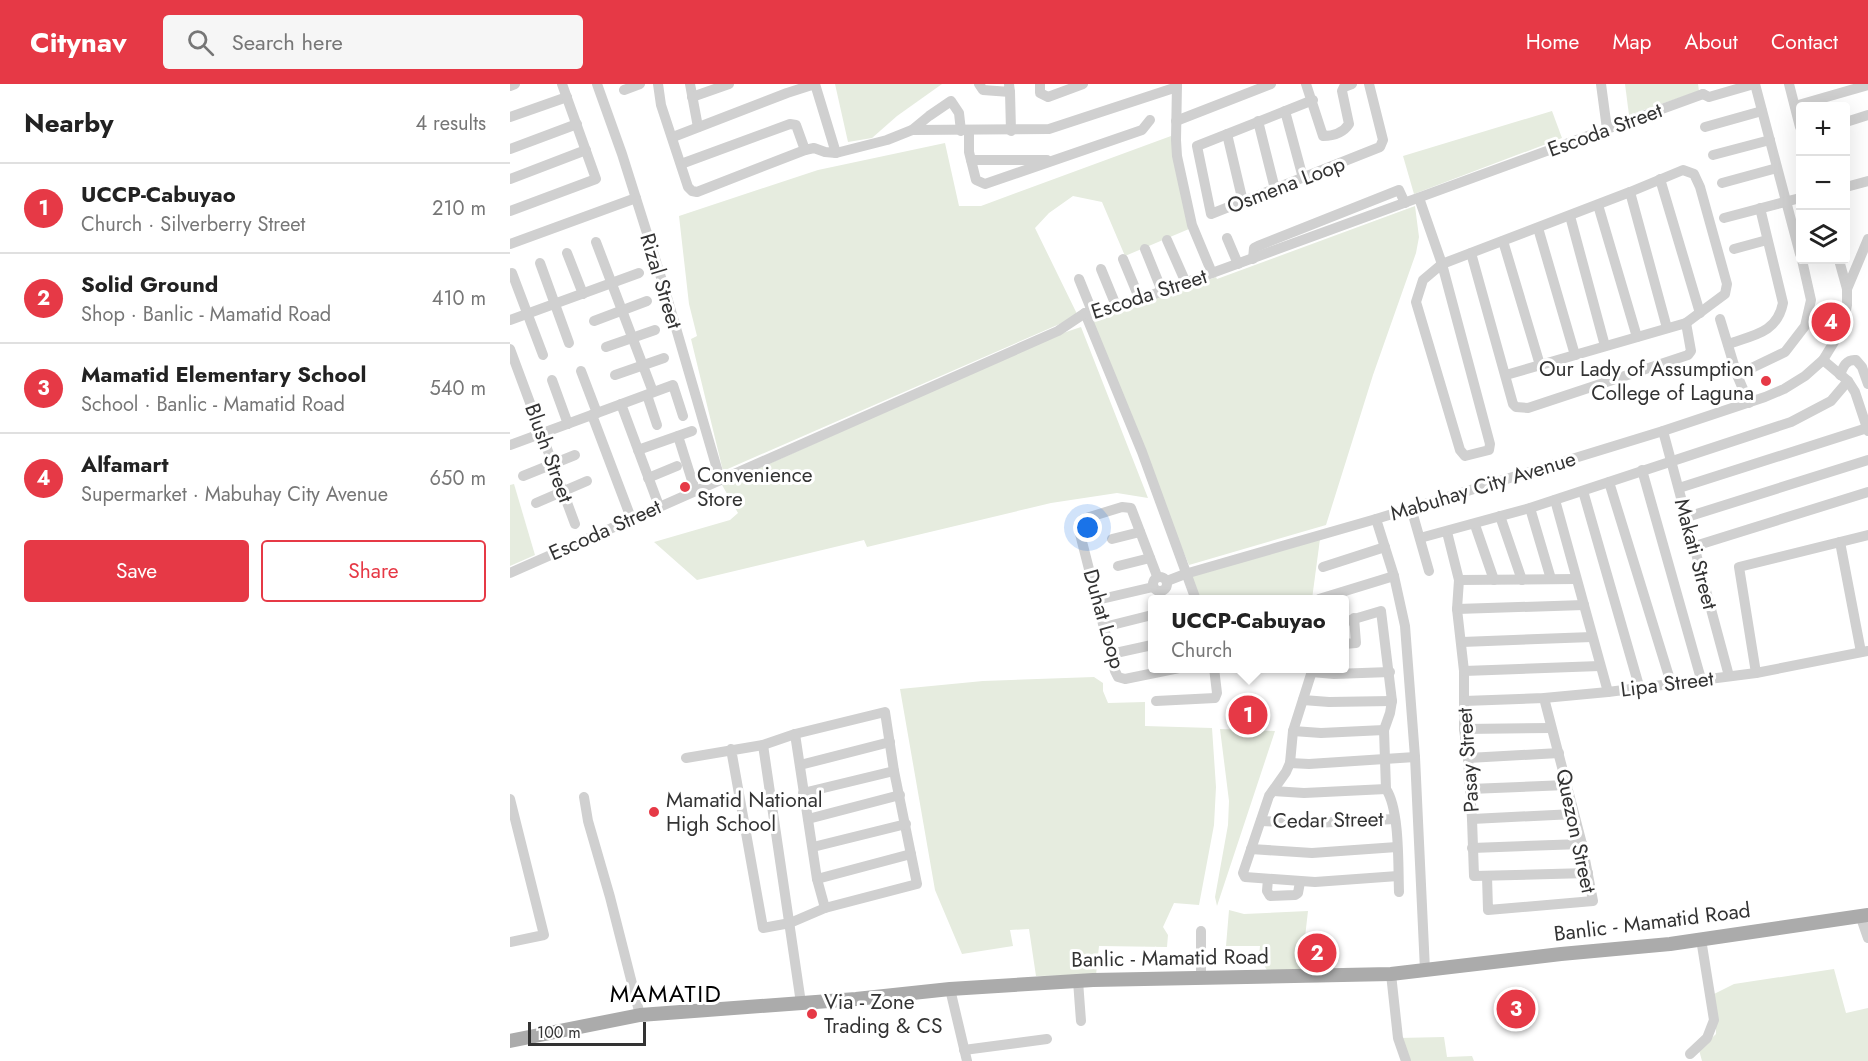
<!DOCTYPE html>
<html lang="en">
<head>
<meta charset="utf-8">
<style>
  :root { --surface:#fff; --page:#f6f6f6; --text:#222; --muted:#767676; --line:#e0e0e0; --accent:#e63946 }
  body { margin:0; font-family:Jost,sans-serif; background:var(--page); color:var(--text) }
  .controls { position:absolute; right:18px; top:18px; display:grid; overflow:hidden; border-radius:6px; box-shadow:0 6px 24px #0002 }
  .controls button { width:54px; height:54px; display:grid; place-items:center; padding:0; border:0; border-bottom:2px solid var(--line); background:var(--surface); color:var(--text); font:30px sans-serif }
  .scale { position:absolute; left:18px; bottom:15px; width:118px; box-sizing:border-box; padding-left:6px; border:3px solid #333; border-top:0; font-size:16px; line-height:21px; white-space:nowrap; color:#333; -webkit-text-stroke:4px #fff; paint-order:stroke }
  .you { position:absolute; left:578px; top:444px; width:21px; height:21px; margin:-15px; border:4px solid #fff; border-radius:50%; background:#1a73e8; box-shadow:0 0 0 9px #1a73e833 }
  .badge { display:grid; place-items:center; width:39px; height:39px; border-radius:50%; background:var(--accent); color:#fff; font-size:20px; font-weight:700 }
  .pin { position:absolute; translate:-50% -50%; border:3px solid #fff; box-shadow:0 2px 6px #0006 }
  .popup { position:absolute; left:638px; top:511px; width:201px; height:78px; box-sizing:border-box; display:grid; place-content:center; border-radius:6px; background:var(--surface); filter:drop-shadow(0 2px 4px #0005); font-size:20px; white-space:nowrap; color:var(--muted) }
  .popup b { font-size:22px; color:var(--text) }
  .popup::after { content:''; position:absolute; left:50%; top:100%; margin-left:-12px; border:12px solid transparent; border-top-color:var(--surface) }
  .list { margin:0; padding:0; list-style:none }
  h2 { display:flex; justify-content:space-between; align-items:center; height:78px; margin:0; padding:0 24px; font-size:26px }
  h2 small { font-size:20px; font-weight:400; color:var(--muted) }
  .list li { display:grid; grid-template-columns:39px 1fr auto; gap:18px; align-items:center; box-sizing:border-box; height:90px; padding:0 24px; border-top:2px solid var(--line) }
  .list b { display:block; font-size:22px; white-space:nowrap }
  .list p { margin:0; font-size:20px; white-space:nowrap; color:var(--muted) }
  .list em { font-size:20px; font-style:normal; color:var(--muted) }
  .actions { display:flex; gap:12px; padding:18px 24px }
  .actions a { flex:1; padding:14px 0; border:2px solid var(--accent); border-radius:6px; text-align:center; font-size:21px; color:var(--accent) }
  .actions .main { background:var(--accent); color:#fff }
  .icon { flex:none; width:33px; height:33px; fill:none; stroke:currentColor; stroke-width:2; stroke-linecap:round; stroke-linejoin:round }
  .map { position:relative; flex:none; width:1358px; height:977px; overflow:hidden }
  header { display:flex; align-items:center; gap:36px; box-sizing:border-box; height:84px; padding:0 30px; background:var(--accent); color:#fff }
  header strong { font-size:28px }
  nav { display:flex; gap:33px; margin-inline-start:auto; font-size:21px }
  .search { width:420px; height:54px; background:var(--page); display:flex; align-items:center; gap:15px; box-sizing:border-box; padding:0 21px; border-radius:6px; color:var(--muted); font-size:22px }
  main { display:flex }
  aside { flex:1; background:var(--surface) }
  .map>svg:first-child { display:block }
  .green { fill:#e6ecdf }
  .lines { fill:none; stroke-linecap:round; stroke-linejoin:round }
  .minor { stroke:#d0d0d0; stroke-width:10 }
  .major { stroke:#ababab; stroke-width:14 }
  .poi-dot { fill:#e63946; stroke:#fff; stroke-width:2 }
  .labels { text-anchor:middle; stroke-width:6; stroke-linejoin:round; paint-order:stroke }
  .street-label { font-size:21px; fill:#333; stroke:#fff }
  .poi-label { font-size:21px; fill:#333; stroke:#fff; text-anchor:start }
  .quarter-label { font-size:24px; letter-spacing:1.5px; fill:#000; stroke:#fff }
</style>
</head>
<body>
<header>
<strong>Citynav</strong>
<div class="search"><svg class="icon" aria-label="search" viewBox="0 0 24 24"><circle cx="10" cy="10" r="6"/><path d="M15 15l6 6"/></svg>Search here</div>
<nav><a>Home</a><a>Map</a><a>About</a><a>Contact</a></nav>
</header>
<main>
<aside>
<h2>Nearby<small>4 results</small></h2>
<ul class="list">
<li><span class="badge">1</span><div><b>UCCP-Cabuyao</b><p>Church · Silverberry Street</p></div><em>210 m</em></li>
<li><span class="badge">2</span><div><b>Solid Ground</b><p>Shop · Banlic - Mamatid Road</p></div><em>410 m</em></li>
<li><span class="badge">3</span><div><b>Mamatid Elementary School</b><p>School · Banlic - Mamatid Road</p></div><em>540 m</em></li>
<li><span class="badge">4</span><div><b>Alfamart</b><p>Supermarket · Mabuhay City Avenue</p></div><em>650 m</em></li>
</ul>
<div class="actions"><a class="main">Save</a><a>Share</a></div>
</aside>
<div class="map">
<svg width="1358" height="977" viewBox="0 0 1358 977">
  <rect width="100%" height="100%" fill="#fff"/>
  <g class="green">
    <polygon points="325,0 432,0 387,32 362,54 338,58"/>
    <polygon points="1115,0 1188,0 1189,7 1119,31"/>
    <polygon points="1042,27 1052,54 904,110 893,72"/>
    <polygon points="661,52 679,145 615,172 592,118 563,112 539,129 525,144 568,232 213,387 181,255 187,252 179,220 169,132 308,86 435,59 449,122 471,122"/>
    <polygon points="905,122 909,153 906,169 863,291 816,441 679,481 577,239 706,193 707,195"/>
    <polygon points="571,243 638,414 607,409 541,419 357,463 354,456 187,496 144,458 220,436 228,429 212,401 547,251"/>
    <polygon points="4,400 25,471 0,482 0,401"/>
    <polygon points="810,455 802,515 691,515 680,492"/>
    <polygon points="584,593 593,599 593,607 598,619 635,618 635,642 702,644 706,703 704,741 689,821 664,819 653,843 658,851 657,863 589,862 586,891 526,892 519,845 500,846 503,862 452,870 425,806 390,605 473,597"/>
    <polygon points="710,645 765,647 707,822 705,813 718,741 719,717"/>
    <polygon points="719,826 734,830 798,827 791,888 759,890 749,872 750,862 716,862"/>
    <polygon points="1324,885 1336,929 1358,924 1358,977 1192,977 1189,966 1206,950 1206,940 1200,912 1224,900"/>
    <polygon points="934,953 937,973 962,972 964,977 896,977 888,954"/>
  </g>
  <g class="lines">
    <g class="minor">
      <polyline points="87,0 112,70 154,203 210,395"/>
      <polyline points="148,0 151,21 178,103 182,107 187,108 295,66 304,64 315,68 326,69 377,56 402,46 419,32 441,17 449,29 451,47"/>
      <polyline points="180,0 188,43"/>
      <polyline points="469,0 473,6 500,8 499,0"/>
      <polyline points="530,0 530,9 538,13 573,0"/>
      <polyline points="667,0 666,56 667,72 682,141 702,189"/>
      <path d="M796,0L813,52C823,52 833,49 839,40L832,7L834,3L842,0"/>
      <polyline points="1091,0 1097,45"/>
      <polyline points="1245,0 1290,170"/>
      <polyline points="1279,0 1290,43"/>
      <polyline points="0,2 5,0"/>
      <polyline points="114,6 130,0"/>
      <polyline points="500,8 501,47"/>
      <polyline points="1193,10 1199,13 1244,0"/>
      <polyline points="182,13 219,0"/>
      <polyline points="803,16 687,62 701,130 870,63 873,56 859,0"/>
      <polyline points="1285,22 1358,1"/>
      <polyline points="775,27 793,94"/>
      <polyline points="0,33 57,13"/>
      <polyline points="666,37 761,0"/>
      <polyline points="748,37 765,105"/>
      <polyline points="1336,38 1358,31"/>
      <polyline points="1195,43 1252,27"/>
      <polyline points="402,46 539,45 667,3"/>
      <polyline points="459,47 459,68 466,96 475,100 632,46 640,36"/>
      <polyline points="717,50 733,118"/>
      <polyline points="163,53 277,9 305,0 326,69"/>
      <polyline points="0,65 67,40"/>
      <polyline points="1203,71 1260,56"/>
      <polyline points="461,76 537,76"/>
      <polyline points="171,80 280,40 286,41 295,66"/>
      <polyline points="0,95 76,66"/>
      <polyline points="1150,95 1190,229"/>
      <polyline points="1212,99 1267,84"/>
      <polyline points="1336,103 1358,97"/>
      <polyline points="1120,108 1173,86 1184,90 1190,103 1217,200 1215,210 1176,239"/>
      <polyline points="909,114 932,180 980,360 979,366 955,372 950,366 906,218 913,196 932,180 1120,108 1157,244"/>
      <polyline points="1088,121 1127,253"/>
      <polyline points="0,127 86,95 52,0"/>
      <polyline points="1060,132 1095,262"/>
      <polyline points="1214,134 1290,114"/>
      <polyline points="1028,144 1065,271"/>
      <polyline points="717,154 728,180"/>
      <polyline points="657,156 676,199"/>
      <polyline points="993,157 1030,281"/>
      <polyline points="86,158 143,308"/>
      <polyline points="0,160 126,114"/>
      <polyline points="635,165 652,207"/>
      <polyline points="1224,165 1257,156"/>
      <polyline points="57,169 73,210"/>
      <polyline points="961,169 1003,320 1006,323 1018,324 1178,271 1181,267 1176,239 996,291"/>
      <polyline points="613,175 630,216"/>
      <polyline points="743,175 744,164 748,162 889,106 895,119"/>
      <polyline points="1329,176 1337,205"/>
      <polyline points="30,179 59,259"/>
      <polyline points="591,185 607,224"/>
      <polyline points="2,189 33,271"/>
      <polyline points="569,195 584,232"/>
      <polyline points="575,229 632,368 686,516"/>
      <polyline points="1210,235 1227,291 1239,319"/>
      <polyline points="0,236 129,189"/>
      <polyline points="84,237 137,217"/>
      <path d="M1218,260C1244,251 1267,249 1273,219L1250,124"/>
      <polyline points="96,263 145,246"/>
      <polyline points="0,265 65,440"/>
      <polyline points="1313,276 1338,297 1345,308 1358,347"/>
      <polyline points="71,287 87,329"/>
      <polyline points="105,291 154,274"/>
      <polyline points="1227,291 1275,268 1295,242 1301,216 1292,176"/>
      <path d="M1330,291C1333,283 1336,275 1346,276L1352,283L1358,300"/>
      <polyline points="42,296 58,340"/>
      <polyline points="137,311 147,341"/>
      <polyline points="111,320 149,422"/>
      <polyline points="82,331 121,434"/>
      <polyline points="1153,347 1219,592"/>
      <polyline points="168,352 185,406"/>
      <polyline points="0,361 163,301 173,332"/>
      <polyline points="128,366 182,347"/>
      <polyline points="1132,386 1191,595"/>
      <polyline points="13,392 65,371"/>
      <polyline points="138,394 167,382"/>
      <polyline points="1099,398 1161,599"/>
      <polyline points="1169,404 1357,344"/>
      <polyline points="1073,407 1129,602"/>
      <polyline points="1045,416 1098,608"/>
      <polyline points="26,419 77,397"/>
      <polyline points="901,424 919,487"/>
      <polyline points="1020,424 1041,495"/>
      <polyline points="990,432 1012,496"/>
      <polyline points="1177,433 1358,376"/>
      <polyline points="866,435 884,492 895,542 905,673 915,886"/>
      <polyline points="965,441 984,496"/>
      <polyline points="937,448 949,496 947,525 954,587 954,645 958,674 962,735 964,792 1078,789"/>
      <polyline points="910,454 1020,424 1281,338 1321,317 1338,297"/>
      <polyline points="602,455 630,448"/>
      <polyline points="1330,458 1351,568"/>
      <polyline points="1185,462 1358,408"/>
      <polyline points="608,482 640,474"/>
      <polyline points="813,483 875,463"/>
      <polyline points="0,489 548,247 575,229 584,232 1193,10"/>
      <polyline points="647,492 621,424 612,423 573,435 568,442 605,587 608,593 615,595 669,584"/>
      <circle cx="650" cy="500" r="7"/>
      <polyline points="949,496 1066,495"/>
      <polyline points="657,497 675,490 866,435 1153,347 1255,313 1274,305 1295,292 1313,276 1324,258 1333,241 1337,221 1337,205 1358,155"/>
      <polyline points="809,515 884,492"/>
      <polyline points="587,516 643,503"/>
      <polyline points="947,525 1074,521"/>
      <path d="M834,538L871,527L882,617L880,629L874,646L876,705C890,726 888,782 889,808"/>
      <polyline points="594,543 642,531"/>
      <polyline points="952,558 1082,553"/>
      <polyline points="834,560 846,559 844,534"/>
      <polyline points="601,570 642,561"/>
      <polyline points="803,584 783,647 780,679 776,688 759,712 733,789 735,793 805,798 888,792"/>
      <polyline points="954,587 1090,582"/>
      <polyline points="802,588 824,590 880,588"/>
      <polyline points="1246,589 1229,483 1358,451"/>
      <polyline points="793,616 819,618 882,617"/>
      <polyline points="646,617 705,614 707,609 704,584"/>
      <polyline points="954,617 1034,614 1098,608 1246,589 1358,567"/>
      <polyline points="954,645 1041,644"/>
      <polyline points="783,647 811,649 874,646"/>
      <polyline points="285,650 307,795 315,824"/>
      <polyline points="253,661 291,919"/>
      <polyline points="176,674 253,661 285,650 375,628 384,687 407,800 315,824 280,839 253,844 221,665"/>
      <polyline points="958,674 1049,669"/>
      <polyline points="780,679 799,680 905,673"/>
      <polyline points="290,681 380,658"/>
      <polyline points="960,705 1057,701"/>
      <polyline points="763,707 794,709 876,705"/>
      <polyline points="293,709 384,687"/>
      <polyline points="74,713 78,737 100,813 130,931"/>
      <polyline points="0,715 34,851 0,858"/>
      <polyline points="298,735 390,711"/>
      <polyline points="962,735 1064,730"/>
      <polyline points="751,737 804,739 885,735"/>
      <polyline points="303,763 396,740"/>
      <polyline points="962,764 1072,760"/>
      <polyline points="741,765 802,769 887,763"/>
      <polyline points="977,792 978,826 1083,817 1072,760 1034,614"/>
      <polyline points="307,795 401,770"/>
      <polyline points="758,795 757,807 760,812 785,811 788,809 790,798"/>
      <polyline points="1350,831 1358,854"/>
      <polyline points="691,847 691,895"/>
      <polyline points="881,890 888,954 896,977"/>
      <polyline points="568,897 571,937"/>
      <polyline points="440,905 457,977"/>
      <polyline points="454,966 537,955"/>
      <polyline points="1180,970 1197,954 1204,936 1191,855"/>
    </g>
    <polyline class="major" points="0,957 130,931 346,915 440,905 583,896 881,890 1051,870 1160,860 1358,831"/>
  </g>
  <g class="poi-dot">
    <circle cx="1256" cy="297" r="6"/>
    <circle cx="175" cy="403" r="6"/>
    <circle cx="144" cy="728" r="6"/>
    <circle cx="302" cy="930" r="6"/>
  </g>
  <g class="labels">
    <g class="street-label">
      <text transform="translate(1095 46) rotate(-20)" y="7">Escoda Street</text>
      <text transform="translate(776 101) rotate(-21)" y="7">Osmena Loop</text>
      <text transform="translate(151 197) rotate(73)" y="7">Rizal Street</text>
      <text transform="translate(639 210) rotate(-18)" y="7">Escoda Street</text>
      <text transform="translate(39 369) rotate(70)" y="7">Blush Street</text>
      <text transform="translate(973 402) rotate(-17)" y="7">Mabuhay City Avenue</text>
      <text transform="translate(95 446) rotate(-24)" y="7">Escoda Street</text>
      <text transform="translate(1186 470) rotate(75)" y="7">Makati Street</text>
      <text transform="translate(594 535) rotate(74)" y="7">Duhat Loop</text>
      <text transform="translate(1157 600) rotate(-7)" y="7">Lipa Street</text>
      <text transform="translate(958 676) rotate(-94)" y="7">Pasay Street</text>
      <text transform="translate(818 736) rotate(-1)" y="7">Cedar Street</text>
      <text transform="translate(1066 747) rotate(78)" y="7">Quezon Street</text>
      <text transform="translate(1142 838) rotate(-7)" y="7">Banlic - Mamatid Road</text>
      <text transform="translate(660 874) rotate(-1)" y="7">Banlic - Mamatid Road</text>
    </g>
    <g class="poi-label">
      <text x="1244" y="292" text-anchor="end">Our Lady of Assumption<tspan x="1244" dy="24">College of Laguna</tspan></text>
      <text x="187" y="398">Convenience<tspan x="187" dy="24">Store</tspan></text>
      <text x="156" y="723">Mamatid National<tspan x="156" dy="24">High School</tspan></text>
      <text x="314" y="925">Via - Zone<tspan x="314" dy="24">Trading &amp; CS</tspan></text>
    </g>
    <g class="quarter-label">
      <text x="156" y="918">MAMATID</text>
    </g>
  </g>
</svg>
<div class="controls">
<button>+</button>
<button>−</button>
<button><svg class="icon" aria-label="layers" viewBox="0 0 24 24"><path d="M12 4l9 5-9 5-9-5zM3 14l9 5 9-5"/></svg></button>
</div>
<div class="scale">100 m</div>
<div class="you"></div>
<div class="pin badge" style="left:738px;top:631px">1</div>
<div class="popup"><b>UCCP-Cabuyao</b>Church</div>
<div class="pin badge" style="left:807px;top:869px">2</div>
<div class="pin badge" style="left:1006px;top:925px">3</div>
<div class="pin badge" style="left:1321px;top:238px">4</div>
</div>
</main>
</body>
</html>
